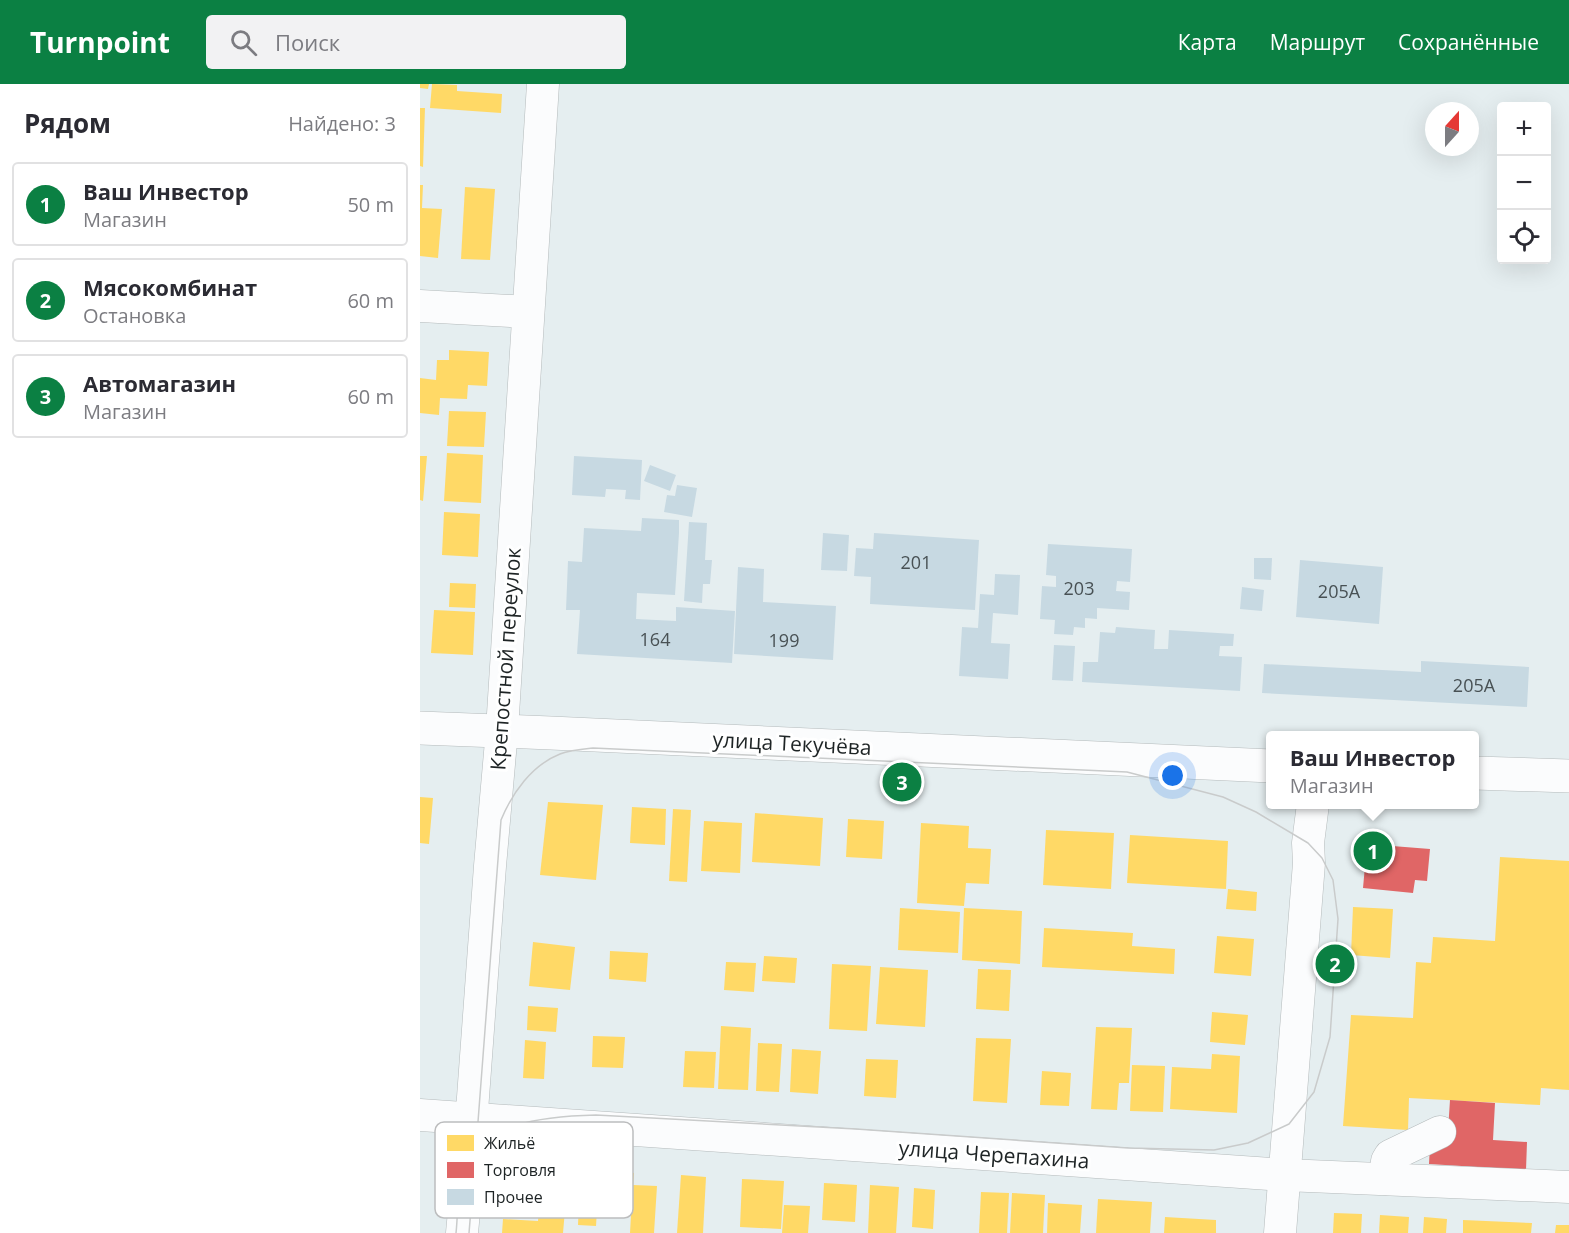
<!DOCTYPE html>
<html lang="ru">
<head>
<meta charset="utf-8">
<style>
  :root { --surface:#fff; --page:#f2f2f3; --text:#2b2b33; --muted:#7c7c81; --line:#e1e1e2; --accent:#0b8043 }
  body { margin:0; font-family:"Open Sans",sans-serif; background:var(--page); color:var(--text) }
  .controls { position:absolute; right:18px; top:18px; display:grid; overflow:hidden; border-radius:6px; box-shadow:0 6px 24px #0002 }
  .controls button { width:54px; height:54px; display:grid; place-items:center; padding:0; border:0; border-bottom:2px solid var(--line); background:var(--surface); color:var(--text); font:30px sans-serif }
  .compass { position:absolute; left:1005px; top:18px; width:54px; height:54px; border-radius:50%; background:var(--surface); box-shadow:0 6px 24px #0002; rotate:21deg }
  .you { position:absolute; left:753px; top:692px; width:21px; height:21px; margin:-15px; border:4px solid #fff; border-radius:50%; background:#1a73e8; box-shadow:0 0 0 9px #1a73e833 }
  .badge { display:grid; place-items:center; width:39px; height:39px; border-radius:50%; background:var(--accent); color:#fff; font-size:20px; font-weight:700 }
  .pin { position:absolute; translate:-50% -50%; border:3px solid #fff; box-shadow:0 2px 6px #0006 }
  .popup { position:absolute; left:846px; top:647px; width:213px; height:78px; box-sizing:border-box; display:grid; place-content:center; border-radius:6px; background:var(--surface); filter:drop-shadow(0 2px 4px #0005); font-size:20px; white-space:nowrap; color:var(--muted) }
  .popup b { font-size:22px; color:var(--text) }
  .popup::after { content:''; position:absolute; left:50%; top:100%; margin-left:-12px; border:12px solid transparent; border-top-color:var(--surface) }
  .list { margin:0; padding:0; list-style:none }
  h2 { display:flex; justify-content:space-between; align-items:center; height:78px; margin:0; padding:0 24px; font-size:26px }
  h2 small { font-size:20px; font-weight:400; color:var(--muted) }
  .list li { display:grid; grid-template-columns:39px 1fr auto; gap:18px; align-items:center; box-sizing:border-box; height:84px; margin:0 12px 12px; padding:0 12px; border:2px solid var(--line); border-radius:6px }
  .list b { display:block; font-size:22px; white-space:nowrap }
  .list p { margin:0; font-size:20px; white-space:nowrap; color:var(--muted) }
  .list em { font-size:20px; font-style:normal; color:var(--muted) }
  .icon { flex:none; width:33px; height:33px; fill:none; stroke:currentColor; stroke-width:2; stroke-linecap:round; stroke-linejoin:round }
  .map { position:relative; flex:none; width:1149px; height:1149px; overflow:hidden }
  header { display:flex; align-items:center; gap:36px; box-sizing:border-box; height:84px; padding:0 30px; background:var(--accent); color:#fff }
  header strong { font-size:28px }
  nav { display:flex; gap:33px; margin-inline-start:auto; font-size:21px }
  .search { width:420px; height:54px; background:var(--page); display:flex; align-items:center; gap:15px; box-sizing:border-box; padding:0 21px; border-radius:6px; color:var(--muted); font-size:22px }
  main { display:flex }
  aside { flex:1; background:var(--surface) }
  .map>svg:first-child { display:block }
  .homes { fill:#ffd966 }
  .shops { fill:#e06666 }
  .building { fill:#c7d9e2 }
  .lines { fill:none; stroke-linecap:round; stroke-linejoin:round }
  .minor-casing { stroke:#b4babb; stroke-width:33 }
  .major-casing { stroke:#b4babb; stroke-width:34 }
  .minor { stroke:#fbfcfd; stroke-width:32 }
  .major { stroke:#fbfcfd; stroke-width:33 }
  .tram { stroke:#c9cbcb; stroke-width:1.5 }
  .labels { text-anchor:middle; stroke-width:6; stroke-linejoin:round; paint-order:stroke }
  .number-label { font-size:18px; fill:#485154 }
  .street-label { font-size:21px; fill:#1e2425; stroke:#fff }
  .key { fill:#fff; stroke:#bcbdbe; stroke-width:1.5 }
  .key-label { font-size:16px; fill:#1e2425 }
</style>
</head>
<body>
<header>
<strong>Turnpoint</strong>
<div class="search"><svg class="icon" aria-label="search" viewBox="0 0 24 24"><circle cx="10" cy="10" r="6"/><path d="M15 15l6 6"/></svg>Поиск</div>
<nav><a>Карта</a><a>Маршрут</a><a>Сохранённые</a></nav>
</header>
<main>
<aside>
<h2>Рядом<small>Найдено: 3</small></h2>
<ul class="list">
<li><span class="badge">1</span><div><b>Ваш Инвестор</b><p>Магазин</p></div><em>50 m</em></li>
<li><span class="badge">2</span><div><b>Мясокомбинат</b><p>Остановка</p></div><em>60 m</em></li>
<li><span class="badge">3</span><div><b>Автомагазин</b><p>Магазин</p></div><em>60 m</em></li>
</ul>
</aside>
<div class="map">
<svg width="1149" height="1149" viewBox="0 0 1149 1149">
  <rect width="100%" height="100%" fill="#e5eef0"/>
  <g class="homes">
    <polygon points="0,0 9,0 8,5 0,4"/>
    <polygon points="12,0 37,1 37,7 82,10 81,29 10,24"/>
    <polygon points="0,24 5,24 3,83 0,82"/>
    <polygon points="0,101 3,101 2,124 22,125 18,174 0,172"/>
    <polygon points="45,103 75,105 70,176 41,175"/>
    <polygon points="29,266 69,268 67,302 48,301 47,315 20,314 19,331 0,329 0,294 16,296 17,276 29,276"/>
    <polygon points="29,327 66,328 64,363 27,362"/>
    <polygon points="27,369 63,371 61,419 24,417"/>
    <polygon points="0,372 7,372 3,417 0,416"/>
    <polygon points="24,428 60,430 58,473 22,471"/>
    <polygon points="30,499 56,500 55,524 29,523"/>
    <polygon points="14,526 55,528 53,571 11,569"/>
    <polygon points="0,713 13,714 9,760 0,759"/>
    <polygon points="128,718 183,721 176,796 120,791"/>
    <polygon points="212,723 246,725 245,761 210,759"/>
    <polygon points="253,725 271,726 267,798 249,797"/>
    <polygon points="335,729 403,734 400,782 332,778"/>
    <polygon points="428,735 464,737 462,775 426,773"/>
    <polygon points="284,737 322,739 320,789 281,787"/>
    <polygon points="501,739 549,742 548,764 571,765 569,800 546,799 544,822 497,819"/>
    <polygon points="626,746 694,749 691,805 623,801"/>
    <polygon points="710,751 808,757 806,805 707,799"/>
    <polygon points="1080,773 1149,777 1149,1006 1121,1004 1120,1021 989,1014 988,1046 923,1042 931,931 993,934 996,878 1011,879 1013,853 1075,857"/>
    <polygon points="808,805 837,808 836,827 806,825"/>
    <polygon points="933,823 973,825 970,874 931,871"/>
    <polygon points="480,824 540,828 538,869 478,866"/>
    <polygon points="544,824 602,827 600,880 542,876"/>
    <polygon points="624,844 713,849 712,862 755,865 754,890 622,883"/>
    <polygon points="797,852 834,855 831,892 794,889"/>
    <polygon points="113,858 155,863 150,906 109,902"/>
    <polygon points="190,867 228,869 226,898 189,895"/>
    <polygon points="344,872 377,874 375,899 342,897"/>
    <polygon points="306,878 336,879 334,908 304,906"/>
    <polygon points="412,880 451,882 447,947 409,945"/>
    <polygon points="460,883 508,886 505,943 456,940"/>
    <polygon points="558,885 591,886 589,927 556,925"/>
    <polygon points="108,922 138,924 136,948 107,946"/>
    <polygon points="792,928 828,931 825,961 790,958"/>
    <polygon points="301,942 331,944 328,1006 298,1005"/>
    <polygon points="676,943 712,944 709,999 699,999 697,1026 671,1025"/>
    <polygon points="173,952 205,953 203,984 172,983"/>
    <polygon points="556,954 591,955 587,1019 553,1017"/>
    <polygon points="105,956 126,958 124,995 103,994"/>
    <polygon points="338,959 362,960 359,1008 336,1007"/>
    <polygon points="372,965 401,967 398,1010 370,1008"/>
    <polygon points="265,967 296,968 294,1004 263,1003"/>
    <polygon points="792,970 820,972 817,1029 750,1025 752,983 791,985"/>
    <polygon points="446,975 478,976 476,1014 444,1012"/>
    <polygon points="712,981 745,982 743,1028 710,1027"/>
    <polygon points="622,987 651,989 649,1022 620,1021"/>
    <polygon points="91,1082 148,1085 146,1116 107,1113 106,1127 88,1127"/>
    <polygon points="191,1087 214,1089 213,1101 237,1102 234,1149 210,1149 211,1131 188,1130"/>
    <polygon points="261,1091 286,1093 283,1149 257,1149"/>
    <polygon points="160,1095 179,1096 176,1142 158,1141"/>
    <polygon points="322,1095 364,1097 361,1145 320,1143"/>
    <polygon points="404,1099 437,1101 435,1138 402,1136"/>
    <polygon points="450,1101 479,1103 476,1149 448,1149"/>
    <polygon points="494,1104 515,1106 513,1145 492,1143"/>
    <polygon points="561,1108 589,1109 587,1149 559,1149"/>
    <polygon points="592,1109 625,1111 623,1149 590,1149"/>
    <polygon points="678,1115 732,1118 730,1149 676,1149"/>
    <polygon points="628,1119 662,1121 660,1149 627,1149"/>
    <polygon points="364,1121 390,1122 388,1149 362,1149"/>
    <polygon points="119,1124 145,1126 143,1149 82,1149 83,1135 118,1137"/>
    <polygon points="914,1129 942,1130 941,1149 913,1149"/>
    <polygon points="960,1131 989,1133 988,1149 959,1149"/>
    <polygon points="745,1133 796,1136 796,1149 744,1149"/>
    <polygon points="1004,1133 1027,1135 1026,1149 1003,1149"/>
    <polygon points="1043,1136 1112,1139 1111,1149 1043,1149"/>
    <polygon points="1136,1141 1149,1141 1149,1149 1135,1149"/>
  </g>
  <g class="shops">
    <polygon points="947,760 1010,765 1007,797 995,796 993,809 943,804"/>
    <polygon points="1030,1016 1075,1019 1073,1056 1107,1058 1106,1086 1009,1080 1010,1061 1027,1062"/>
  </g>
  <g class="building">
    <polygon points="154,372 222,376 220,416 205,415 206,406 186,405 185,413 152,411"/>
    <polygon points="230,381 256,391 250,407 224,397"/>
    <polygon points="257,401 277,404 272,433 244,428 247,411 255,412"/>
    <polygon points="222,434 259,436 259,449 255,511 217,509 216,535 256,537 256,523 315,527 312,579 157,570 160,526 146,526 148,477 162,478 164,444 221,447"/>
    <polygon points="269,438 287,439 285,476 292,476 290,500 283,500 282,519 264,517"/>
    <polygon points="403,449 429,451 427,487 401,486"/>
    <polygon points="454,449 559,456 555,526 450,520 451,493 434,492 436,464 453,465"/>
    <polygon points="628,460 712,465 710,498 697,497 696,507 710,508 709,526 677,524 677,535 665,534 665,544 654,543 653,551 634,550 635,536 620,535 622,502 636,503 636,492 626,491"/>
    <polygon points="834,474 852,474 851,496 834,495"/>
    <polygon points="880,476 963,483 959,540 876,533"/>
    <polygon points="318,483 344,485 343,518 416,522 413,576 314,570"/>
    <polygon points="575,490 600,491 598,531 573,529 571,559 590,560 588,595 539,592 542,543 558,544 560,510 574,511"/>
    <polygon points="822,503 844,506 842,527 820,525"/>
    <polygon points="696,543 735,546 734,565 748,565 749,546 814,550 813,562 800,562 799,572 822,573 820,607 662,598 663,578 678,578 680,548 695,549"/>
    <polygon points="634,561 655,562 653,597 632,596"/>
    <polygon points="1001,577 1109,583 1107,623 842,609 844,580 1001,588"/>
  </g>
  <g class="lines">
    <g class="minor-casing">
      <g id="minor">
        <polyline points="0,222 108,228"/>
        <polyline points="0,1031 865,1091 1149,1103"/>
        <polyline points="966,1095 967,1077 970,1072 1020,1048"/>
        <polyline points="42,1149 47,1095 70,782 82,646 123,0"/>
        <polyline points="860,1149 889,779 888,759 893,720"/>
      </g>
    </g>
    <g class="major-casing">
      <g id="major">
        <polyline points="0,644 131,649 851,682"/>
        <polyline points="1055,689 1149,692"/>
      </g>
    </g>
    <use href="#minor" class="minor"/>
    <use href="#major" class="major"/>
    <path class="tram" d="M36,1149C38,1132 37,1110 41,1094C54,1037 129,1032 176,1031L436,1045L708,1064L794,1066L828,1059L869,1040L894,1008L910,953L918,835L913,796L902,774L888,759L836,728L803,713L707,688L173,664C163,665 150,666 140,670C112,681 92,709 81,736L56,1064L49,1149"/>
  </g>
  <g class="labels">
    <g class="number-label">
      <text x="496" y="485">201</text>
      <text x="659" y="511">203</text>
      <text x="919" y="514">205А</text>
      <text x="235" y="562">164</text>
      <text x="364" y="563">199</text>
      <text x="1054" y="608">205А</text>
    </g>
    <g class="street-label">
      <text transform="translate(86 575) rotate(-86)" y="7">Крепостной переулок</text>
      <text transform="translate(372 660) rotate(3)" y="7">улица Текучёва</text>
      <text transform="translate(574 1071) rotate(4)" y="7">улица Черепахина</text>
    </g>
  </g>
  <rect x="15" y="1038" width="198" height="96" rx="9" class="key"/>
  <rect x="27" y="1051" width="27" height="16" fill="#ffd966"/>
  <rect x="27" y="1078" width="27" height="16" fill="#e06666"/>
  <rect x="27" y="1105" width="27" height="16" fill="#c7d9e2"/>
  <g class="key-label">
    <text x="64" y="1065">Жильё</text>
    <text x="64" y="1092">Торговля</text>
    <text x="64" y="1119">Прочее</text>
  </g>
</svg>
<div class="controls">
<button>+</button>
<button>−</button>
<button><svg class="icon" aria-label="locate" viewBox="0 0 24 24"><circle cx="12" cy="12" r="6"/><path d="M12 2v4M12 18v4M2 12h4M18 12h4"/></svg></button>
</div>
<svg class="compass" viewBox="-18 -18 36 36"><path d="M0-13l5 13h-10z" fill="#e53935"/><path d="M0 13l5-13h-10z" fill="#7c7c81"/></svg>
<div class="you"></div>
<div class="pin badge" style="left:953px;top:767px">1</div>
<div class="popup"><b>Ваш Инвестор</b>Магазин</div>
<div class="pin badge" style="left:915px;top:880px">2</div>
<div class="pin badge" style="left:482px;top:698px">3</div>
</div>
</main>
</body>
</html>
